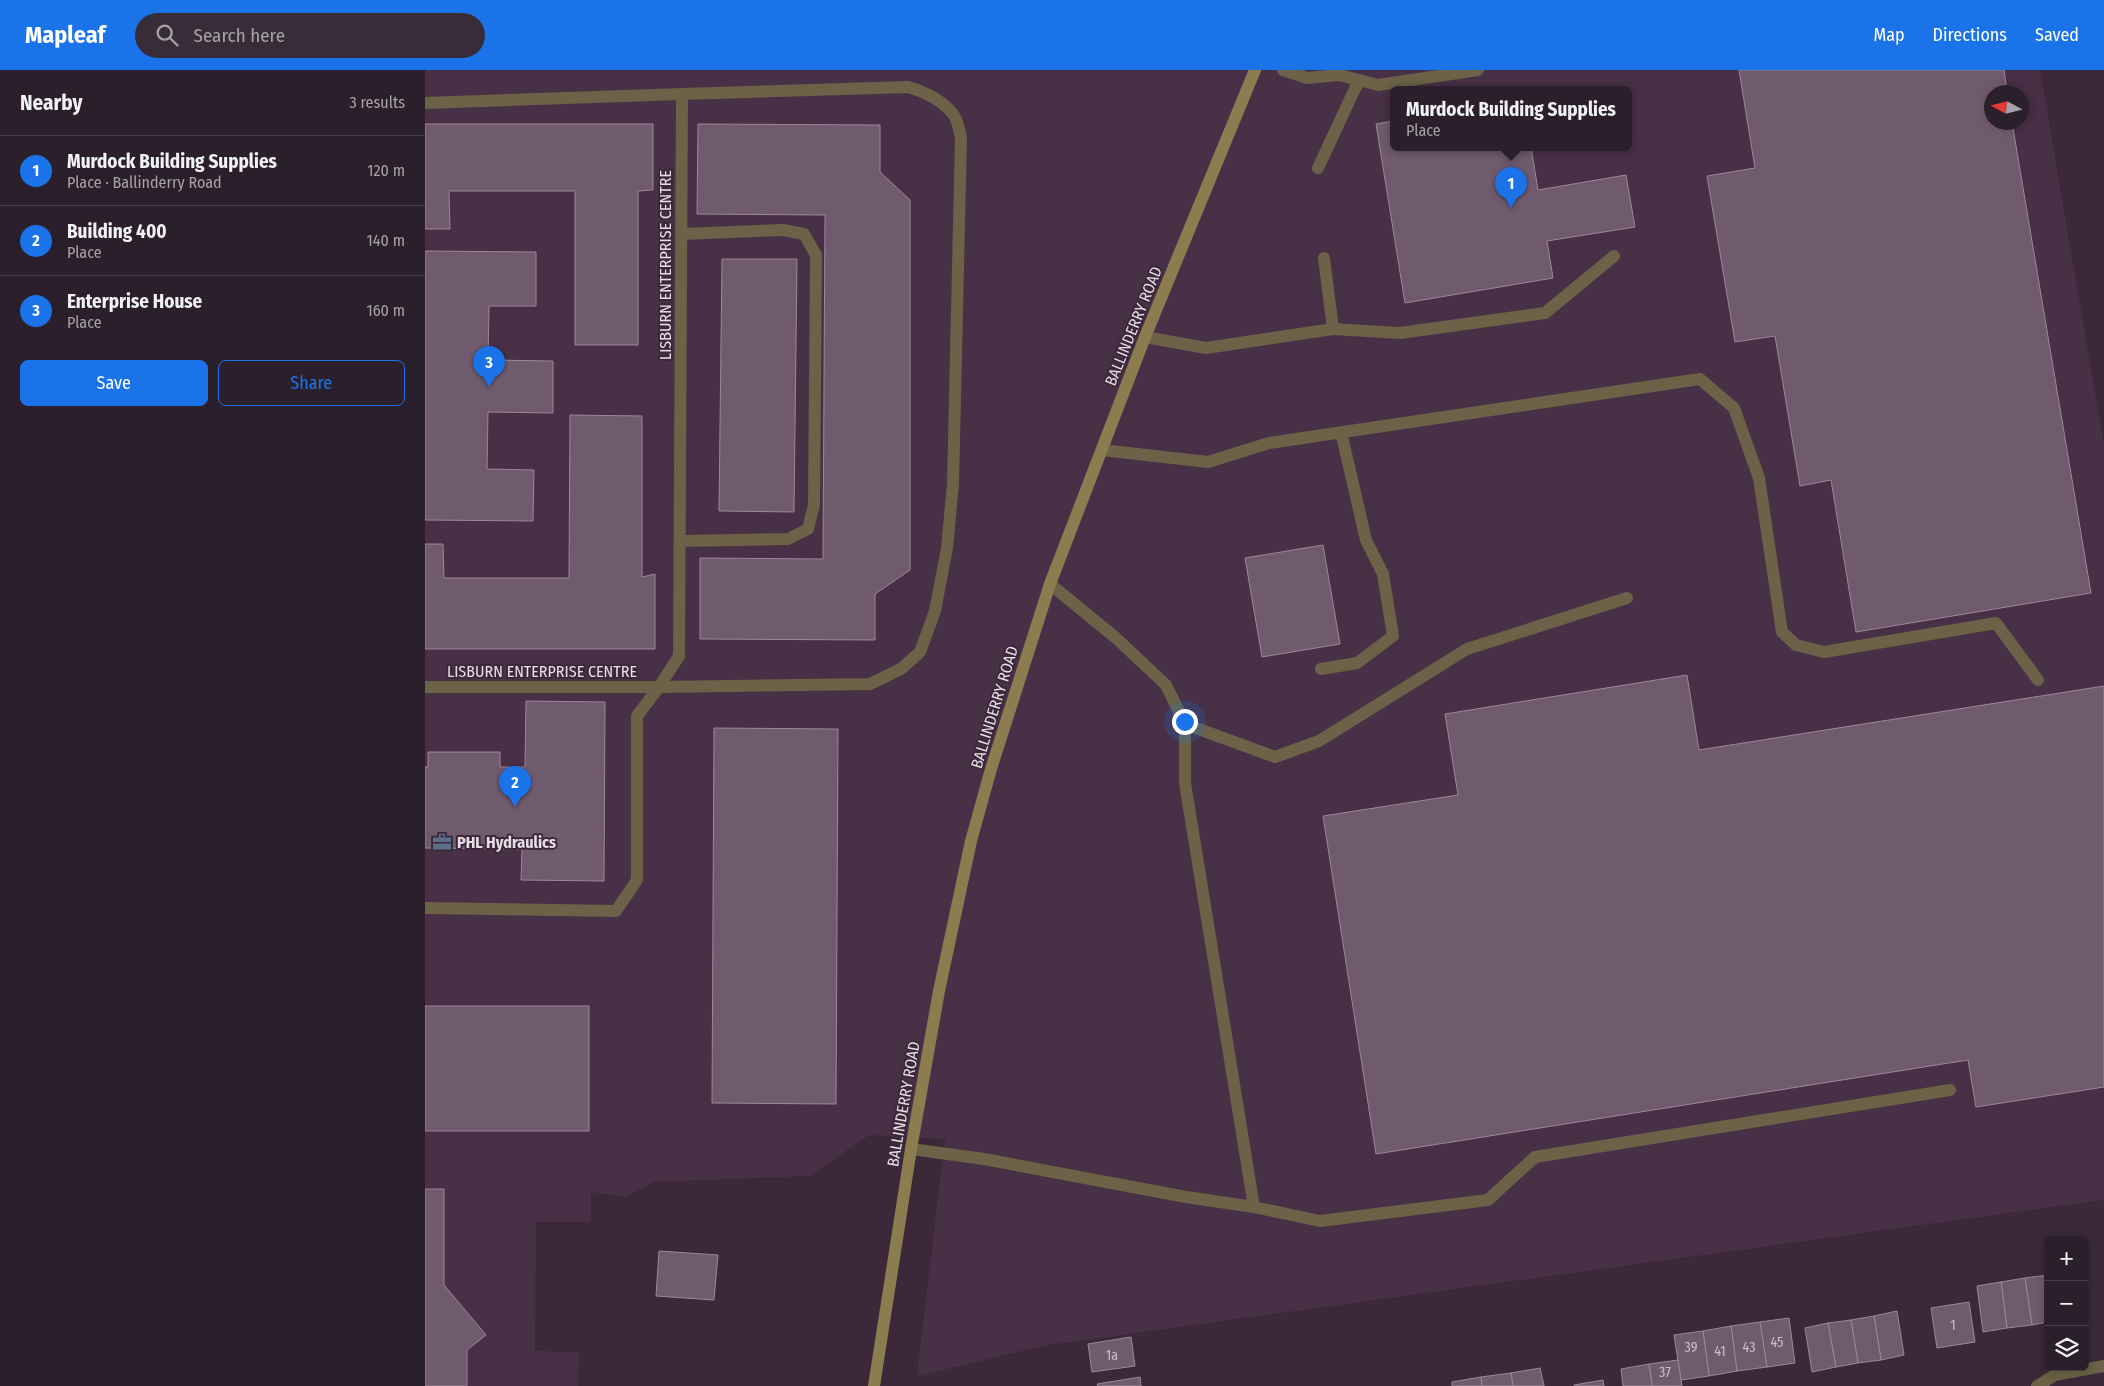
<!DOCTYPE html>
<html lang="en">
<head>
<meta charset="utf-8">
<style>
  :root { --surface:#2c1f2c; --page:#382c38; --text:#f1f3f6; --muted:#a6a2a9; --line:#483d48; --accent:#1a73e8 }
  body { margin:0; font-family:"Fira Sans Condensed",sans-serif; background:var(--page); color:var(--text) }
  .controls { position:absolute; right:15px; bottom:15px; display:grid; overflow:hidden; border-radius:8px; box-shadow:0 2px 12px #0003 }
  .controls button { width:45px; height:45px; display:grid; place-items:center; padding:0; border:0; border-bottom:1px solid var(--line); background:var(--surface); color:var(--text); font:25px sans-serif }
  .compass { position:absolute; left:1559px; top:15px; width:45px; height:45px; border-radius:50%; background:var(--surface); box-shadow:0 2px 12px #0003; rotate:277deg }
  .you { position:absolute; left:759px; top:651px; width:18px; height:18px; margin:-12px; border:4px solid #fff; border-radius:50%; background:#1a73e8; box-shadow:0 0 0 8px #1a73e833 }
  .badge { display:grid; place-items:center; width:32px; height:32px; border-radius:50%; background:var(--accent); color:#fff; font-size:16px; font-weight:700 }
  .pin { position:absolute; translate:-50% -41px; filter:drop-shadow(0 1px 2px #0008) }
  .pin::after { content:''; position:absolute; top:26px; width:18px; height:15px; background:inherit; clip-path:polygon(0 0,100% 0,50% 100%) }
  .popup { position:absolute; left:965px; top:16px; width:242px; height:65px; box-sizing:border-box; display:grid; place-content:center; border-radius:8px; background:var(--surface); filter:drop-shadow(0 1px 4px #0005); font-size:16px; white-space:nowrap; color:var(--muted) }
  .popup b { font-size:19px; color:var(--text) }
  .popup::after { content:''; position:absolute; left:50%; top:100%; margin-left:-10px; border:10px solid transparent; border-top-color:var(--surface) }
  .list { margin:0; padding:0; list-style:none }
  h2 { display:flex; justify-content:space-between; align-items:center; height:65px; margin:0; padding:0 20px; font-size:21px }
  h2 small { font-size:16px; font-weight:400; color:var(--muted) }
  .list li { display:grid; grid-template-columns:32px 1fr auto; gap:15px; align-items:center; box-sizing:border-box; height:70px; padding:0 20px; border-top:1px solid var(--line) }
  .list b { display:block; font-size:19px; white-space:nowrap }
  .list p { margin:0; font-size:16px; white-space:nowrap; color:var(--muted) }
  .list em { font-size:16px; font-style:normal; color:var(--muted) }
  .actions { display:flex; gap:10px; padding:15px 20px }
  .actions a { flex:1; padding:11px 0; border:1px solid var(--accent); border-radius:8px; text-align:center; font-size:18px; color:var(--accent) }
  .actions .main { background:var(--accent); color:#fff }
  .icon { flex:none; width:28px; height:28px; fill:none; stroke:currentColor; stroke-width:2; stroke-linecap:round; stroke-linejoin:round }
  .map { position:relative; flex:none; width:1679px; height:1316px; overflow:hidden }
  header { display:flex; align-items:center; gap:30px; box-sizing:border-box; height:70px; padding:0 25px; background:var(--accent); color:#fff }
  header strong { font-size:24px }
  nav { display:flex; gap:28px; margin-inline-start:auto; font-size:18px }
  .search { width:350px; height:45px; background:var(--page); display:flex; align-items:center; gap:12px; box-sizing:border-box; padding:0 18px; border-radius:28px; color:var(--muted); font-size:19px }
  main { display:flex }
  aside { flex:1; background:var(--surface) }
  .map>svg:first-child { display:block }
  .built { fill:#483047; fill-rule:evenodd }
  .building { fill:#705b6e; stroke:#9d879b }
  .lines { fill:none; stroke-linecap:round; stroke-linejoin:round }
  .service { stroke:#6b6247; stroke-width:12 }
  .minor { stroke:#6b6247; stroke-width:12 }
  .secondary { stroke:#8c7d51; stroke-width:12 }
  .labels { text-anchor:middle; stroke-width:4; stroke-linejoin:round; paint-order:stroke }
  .number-label { font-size:14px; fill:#cabcc9 }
  .street-label { font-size:16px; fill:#e8dce7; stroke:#3b293a }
  .poi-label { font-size:16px; font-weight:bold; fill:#e8dce7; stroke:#3b293a; text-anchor:start }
</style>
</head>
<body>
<header>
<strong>Mapleaf</strong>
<div class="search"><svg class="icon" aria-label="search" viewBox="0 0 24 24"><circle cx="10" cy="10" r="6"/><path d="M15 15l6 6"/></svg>Search here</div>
<nav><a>Map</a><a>Directions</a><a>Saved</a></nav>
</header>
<main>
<aside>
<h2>Nearby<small>3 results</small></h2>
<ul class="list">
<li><span class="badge">1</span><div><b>Murdock Building Supplies</b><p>Place · Ballinderry Road</p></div><em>120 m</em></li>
<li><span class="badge">2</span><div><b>Building 400</b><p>Place</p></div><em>140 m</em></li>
<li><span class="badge">3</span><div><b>Enterprise House</b><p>Place</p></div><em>160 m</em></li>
</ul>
<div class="actions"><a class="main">Save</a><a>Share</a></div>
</aside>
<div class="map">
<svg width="1679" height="1316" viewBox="0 0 1679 1316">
  <rect width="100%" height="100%" fill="#3b293a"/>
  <path class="built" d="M0,0H1615L1679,375V1130L623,1275L492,1306L520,1069L444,1065L385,1106L229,1112L201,1127L166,1122V1152H111L110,1281L154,1282L153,1316H0ZM968,19H1204V77H968ZM1566,22H1596V52H1566Z"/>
  <g class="building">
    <polygon points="1314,0 1579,0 1582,22 1566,22 1566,52 1587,52 1666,523 1431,562 1406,410 1375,416 1350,266 1310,272 1282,106 1330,98"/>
    <polygon points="968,51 968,77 1106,77 1113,120 1201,105 1210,157 1122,171 1128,208 980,233 951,54"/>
    <polygon points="0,54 228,54 228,120 213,121 213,275 150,275 150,121 24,121 25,159 0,159"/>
    <polygon points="273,54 455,55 455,102 485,130 485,500 450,524 450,570 275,569 275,488 398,489 400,145 272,144"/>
    <polygon points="0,181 111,182 111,236 64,236 63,290 128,291 128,343 63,342 62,399 109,400 108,451 0,450"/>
    <polygon points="297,189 372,189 369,442 294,441"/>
    <polygon points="145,345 217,346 217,507 230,504 230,579 0,579 0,474 18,474 19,508 144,508"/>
    <polygon points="898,475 915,574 837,587 820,488"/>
    <polygon points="1262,605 1274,680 1679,616 1679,1017 1551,1037 1543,990 951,1084 898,746 1033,725 1020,644"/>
    <polygon points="101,631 180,632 179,811 96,810 97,779 0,778 0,697 3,697 3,682 75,682 75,697 100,697"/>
    <polygon points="289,658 413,659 411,1034 287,1033"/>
    <rect x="0" y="936" width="164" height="125"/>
    <polygon points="0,1119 19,1119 19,1215 61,1265 42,1280 42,1316 0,1316"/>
    <polygon points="234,1181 293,1185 289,1230 231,1226"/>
    <polygon points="1623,1205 1623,1252 1607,1255 1600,1208"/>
    <polygon points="1600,1208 1607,1255 1582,1258 1576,1212"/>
    <polygon points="1576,1212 1582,1258 1558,1262 1552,1216"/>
    <polygon points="1544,1232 1550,1272 1512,1278 1506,1238"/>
    <polygon points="1472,1241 1479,1285 1456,1290 1449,1246"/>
    <polygon points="1449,1246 1456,1290 1433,1293 1426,1250"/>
    <polygon points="1364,1248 1370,1293 1342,1297 1335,1252"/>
    <polygon points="1426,1250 1433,1293 1411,1297 1403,1253"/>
    <polygon points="1335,1252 1342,1297 1312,1301 1306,1256"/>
    <polygon points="1403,1253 1411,1297 1387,1302 1380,1258"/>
    <polygon points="1306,1256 1312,1301 1284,1306 1278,1261"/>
    <polygon points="1278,1261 1284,1306 1256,1310 1249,1265"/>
    <polygon points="706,1267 710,1296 667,1302 663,1274"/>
    <polygon points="1253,1290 1257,1316 1227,1316 1224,1294"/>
    <polygon points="1224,1294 1227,1316 1198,1316 1196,1299"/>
    <polygon points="1115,1298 1119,1316 1088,1316 1086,1303"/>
    <polygon points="1086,1303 1088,1316 1057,1316 1056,1307"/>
    <polygon points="715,1307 716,1316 673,1316 672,1314"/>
    <polygon points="1056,1307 1057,1316 1027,1316 1027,1312"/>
    <polygon points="1178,1310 1179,1316 1149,1316 1149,1315"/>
  </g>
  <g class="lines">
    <g class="service">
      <polyline points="858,0 882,8 914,5 953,15 1053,0"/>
      <polyline points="0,33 257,24 254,586 234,617 0,617"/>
      <polyline points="893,98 934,10"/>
      <polyline points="899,188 908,259"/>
      <polyline points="720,267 781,278 908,259 975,263 1120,243 1189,186"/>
      <polyline points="677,380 783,392 844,373 1275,309 1309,338 1334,408 1357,562 1371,575 1399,582 1571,553 1613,610"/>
      <polyline points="255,471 363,469 383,459 389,435 391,185 379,164 358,160 257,164"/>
      <polyline points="625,514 691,568 741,615 760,654 850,687 894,671 1042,579 1202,528"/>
      <polyline points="896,599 932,593 968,566 958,504 941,470 916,362"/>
      <polyline points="760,654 760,713 829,1137"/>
      <path d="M0,838L191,841L212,810V646L234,617L445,614L476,599L495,582L510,541L522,478L528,414L536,68C534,60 533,50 528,44C517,30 500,22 483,17L257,24"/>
      <polyline points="486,1079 559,1089 761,1127 829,1137 895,1151 1063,1130 1110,1087 1525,1020"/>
    </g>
    <polyline class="minor" points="1612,1316 1630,1305 1679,1296"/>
    <polyline class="secondary" points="449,1316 486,1079 514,921 546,771 566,699 625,514 720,267 830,0"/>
  </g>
  <defs>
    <g id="office-bare" transform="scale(1.5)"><path d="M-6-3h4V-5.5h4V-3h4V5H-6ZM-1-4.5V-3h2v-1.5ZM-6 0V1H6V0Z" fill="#5c6f8a" stroke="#3b293a" stroke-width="2.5" paint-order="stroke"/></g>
  </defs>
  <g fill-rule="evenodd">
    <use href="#office-bare" x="17" y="772"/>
  </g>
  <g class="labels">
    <g class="number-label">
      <text x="1528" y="1260">1</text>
      <text x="1352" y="1277">45</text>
      <text x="1266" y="1282">39</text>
      <text x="1324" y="1282">43</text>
      <text x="1295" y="1286">41</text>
      <text x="687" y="1290">1a</text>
      <text x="1240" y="1307">37</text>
    </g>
    <g class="street-label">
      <text transform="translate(240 195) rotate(-90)" y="6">LISBURN ENTERPRISE CENTRE</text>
      <text transform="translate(708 256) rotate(-68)" y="6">BALLINDERRY ROAD</text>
      <text x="117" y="607">LISBURN ENTERPRISE CENTRE</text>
      <text transform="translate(569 637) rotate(-73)" y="6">BALLINDERRY ROAD</text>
      <text transform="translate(478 1034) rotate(-80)" y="6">BALLINDERRY ROAD</text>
    </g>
    <g class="poi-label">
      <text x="32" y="778">PHL Hydraulics</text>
    </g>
  </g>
</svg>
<div class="controls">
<button>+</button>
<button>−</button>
<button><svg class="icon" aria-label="layers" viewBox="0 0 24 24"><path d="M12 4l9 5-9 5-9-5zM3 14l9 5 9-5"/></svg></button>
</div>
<svg class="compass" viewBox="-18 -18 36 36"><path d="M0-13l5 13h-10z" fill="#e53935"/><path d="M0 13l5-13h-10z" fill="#a6a2a9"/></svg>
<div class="you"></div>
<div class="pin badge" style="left:1086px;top:138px">1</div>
<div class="popup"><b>Murdock Building Supplies</b>Place</div>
<div class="pin badge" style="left:90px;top:737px">2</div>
<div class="pin badge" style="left:64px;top:317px">3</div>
</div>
</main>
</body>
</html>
